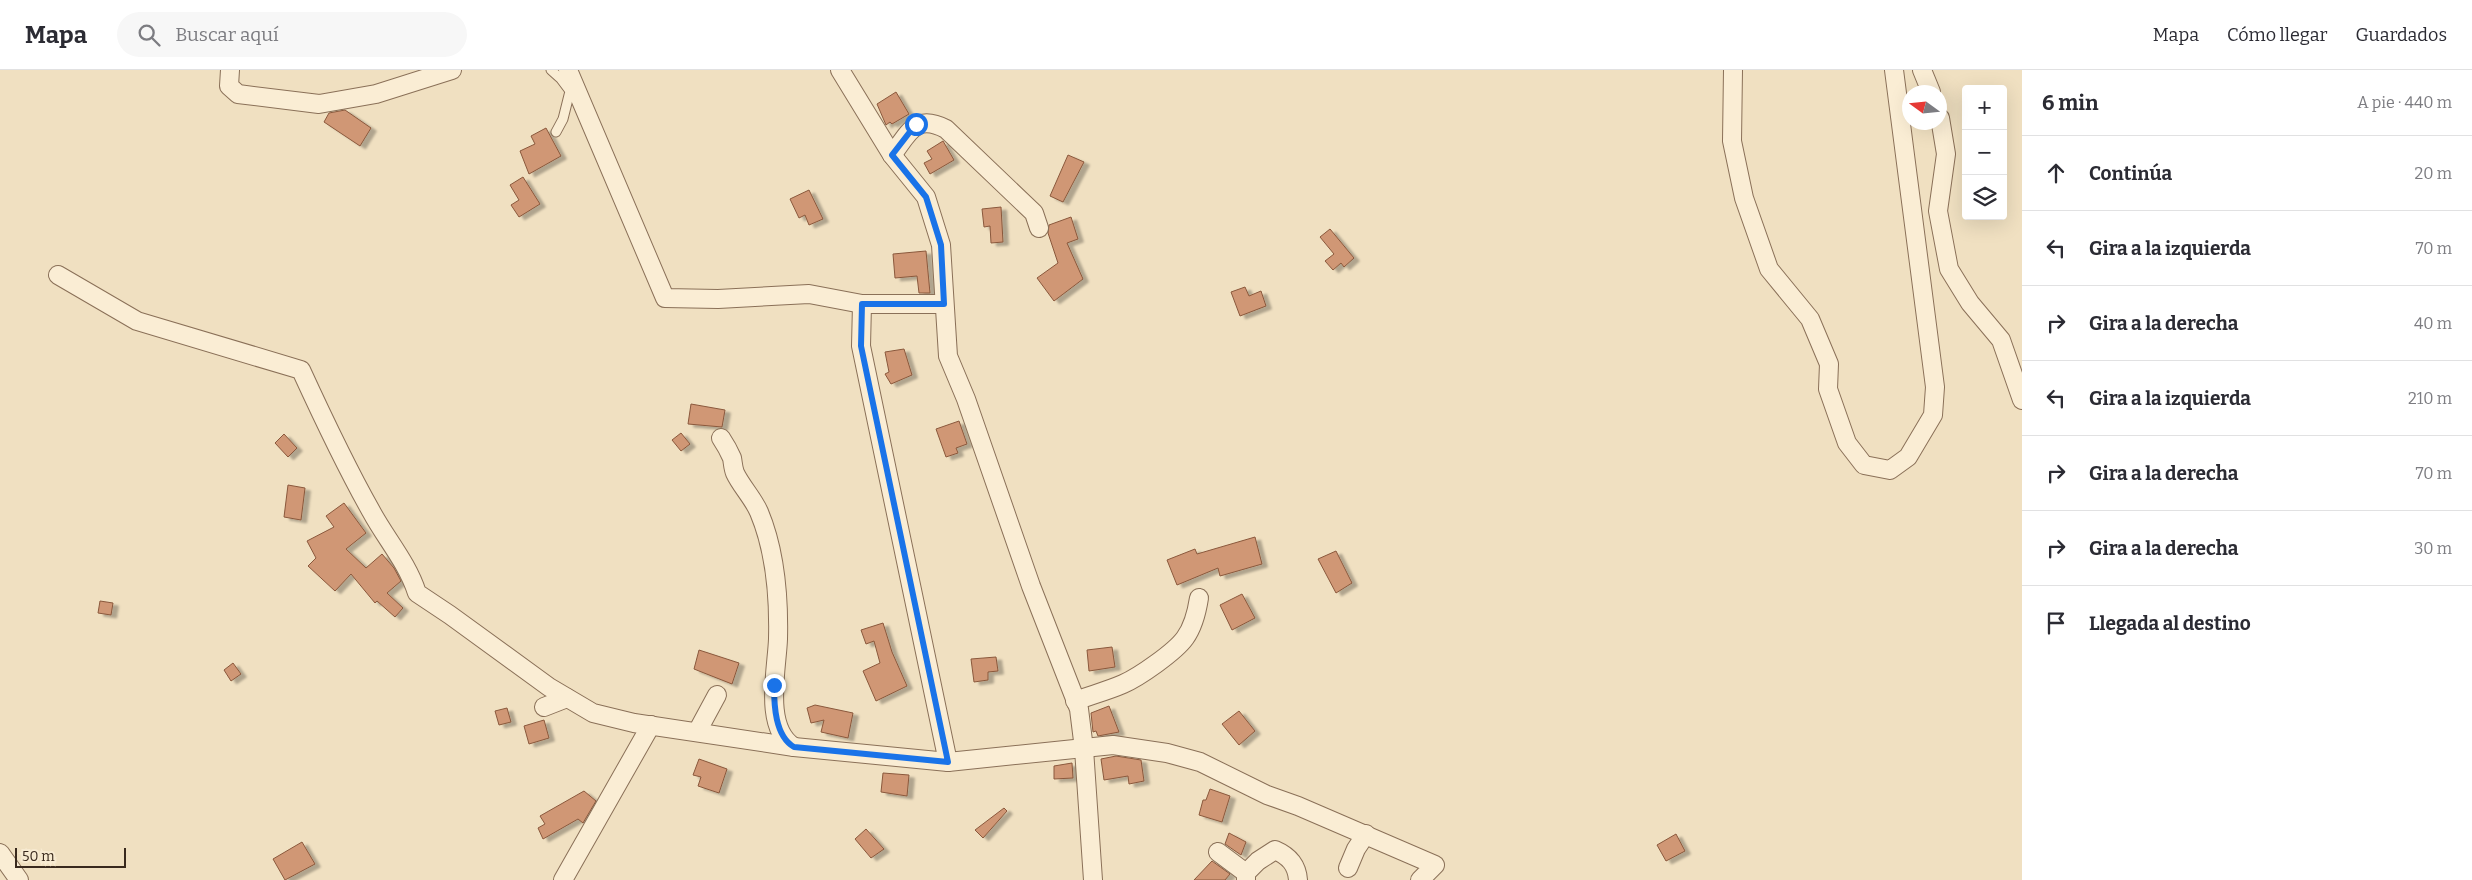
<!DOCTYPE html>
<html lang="es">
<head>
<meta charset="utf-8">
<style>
  :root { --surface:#fff; --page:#f7f7f7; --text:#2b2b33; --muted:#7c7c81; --line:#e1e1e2 }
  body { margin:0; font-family:Bitter,serif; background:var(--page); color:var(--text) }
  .controls { position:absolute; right:15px; top:15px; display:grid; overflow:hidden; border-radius:5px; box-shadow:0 5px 20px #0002 }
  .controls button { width:45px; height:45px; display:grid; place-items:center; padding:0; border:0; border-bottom:1px solid var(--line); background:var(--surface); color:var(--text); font:25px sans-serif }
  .compass { position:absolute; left:1902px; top:15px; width:45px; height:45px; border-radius:50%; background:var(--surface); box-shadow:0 5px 20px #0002; rotate:285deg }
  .scale { position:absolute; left:15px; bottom:12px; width:111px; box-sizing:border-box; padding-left:5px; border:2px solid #39291d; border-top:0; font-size:14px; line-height:18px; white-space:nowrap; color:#39291d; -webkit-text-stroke:4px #f7ead1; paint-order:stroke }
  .stop { position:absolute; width:15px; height:15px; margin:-11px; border:4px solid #1a73e8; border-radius:50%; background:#fff }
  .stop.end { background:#1a73e8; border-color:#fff; box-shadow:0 1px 5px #0008 }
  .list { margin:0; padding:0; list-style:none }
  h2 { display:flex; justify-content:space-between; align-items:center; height:65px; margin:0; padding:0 20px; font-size:21px }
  h2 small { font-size:16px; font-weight:400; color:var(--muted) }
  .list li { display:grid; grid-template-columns:32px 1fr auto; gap:15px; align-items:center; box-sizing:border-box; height:75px; padding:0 20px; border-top:1px solid var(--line) }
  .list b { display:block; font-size:19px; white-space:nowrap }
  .list em { font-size:16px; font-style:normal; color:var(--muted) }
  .icon { flex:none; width:28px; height:28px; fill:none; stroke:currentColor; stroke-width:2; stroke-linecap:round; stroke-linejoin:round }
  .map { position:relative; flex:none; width:2022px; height:810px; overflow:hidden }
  header { display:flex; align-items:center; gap:30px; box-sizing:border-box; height:70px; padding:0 25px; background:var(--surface); border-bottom:1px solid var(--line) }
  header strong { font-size:24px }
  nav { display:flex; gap:28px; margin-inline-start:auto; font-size:18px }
  .search { width:350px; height:45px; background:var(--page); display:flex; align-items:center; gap:12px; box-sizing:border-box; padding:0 18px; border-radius:28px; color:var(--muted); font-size:19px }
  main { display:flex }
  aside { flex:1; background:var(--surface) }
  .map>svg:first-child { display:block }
  .building { fill:#d09775; stroke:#8a583c; filter:url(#shadow) }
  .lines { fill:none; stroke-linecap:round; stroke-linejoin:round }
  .service-casing { stroke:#8a7058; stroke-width:11 }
  .minor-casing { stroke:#8a7058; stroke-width:20 }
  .service { stroke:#faedd4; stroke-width:9 }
  .minor { stroke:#faedd4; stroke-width:18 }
  .route { stroke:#1a73e8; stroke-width:6 }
</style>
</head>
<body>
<header>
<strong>Mapa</strong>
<div class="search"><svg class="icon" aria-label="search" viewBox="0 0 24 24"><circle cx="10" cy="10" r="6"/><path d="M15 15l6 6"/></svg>Buscar aquí</div>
<nav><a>Mapa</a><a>Cómo llegar</a><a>Guardados</a></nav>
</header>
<main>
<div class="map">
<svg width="2022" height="810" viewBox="0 0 2022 810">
  <defs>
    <filter id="shadow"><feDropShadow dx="5.5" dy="3" stdDeviation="1" flood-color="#0004"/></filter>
  </defs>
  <rect width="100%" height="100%" fill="#f0e0c1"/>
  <g class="building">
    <polygon points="896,22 909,44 892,54 890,52 886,55 877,34"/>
    <polygon points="345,40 371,58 360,76 324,52 329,43"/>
    <polygon points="546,58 561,86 529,104 520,81 535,74 531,66"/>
    <polygon points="943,71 954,90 930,104 924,93 932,89 927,81"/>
    <polygon points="1068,85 1084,92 1063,132 1050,126"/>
    <polygon points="523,107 540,134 519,147 511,135 519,130 510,115"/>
    <polygon points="809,120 823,149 809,155 805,145 799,148 790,129"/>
    <polygon points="1001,137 1003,172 991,173 990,156 984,157 982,139"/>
    <polygon points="1071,147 1078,169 1067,173 1083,209 1054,231 1037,208 1058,193 1048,163 1049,155"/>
    <polygon points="1330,159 1354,188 1344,197 1341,193 1333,200 1325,191 1334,184 1320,167"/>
    <polygon points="926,181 930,223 919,223 917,206 895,208 893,184"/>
    <polygon points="1245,217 1249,226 1261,221 1266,236 1240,246 1231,222"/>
    <polygon points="904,279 912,305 891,314 885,304 889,302 885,282"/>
    <polygon points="691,334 725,340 722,357 688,354"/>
    <polygon points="959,351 967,374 956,378 958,383 946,387 936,359"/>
    <polygon points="681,363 690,374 681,381 672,370"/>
    <polygon points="284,364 297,378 288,387 275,373"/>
    <polygon points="288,415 305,418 301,450 284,447"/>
    <polygon points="344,433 366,463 346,479 366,498 382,484 394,498 401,511 387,523 403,538 395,547 377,531 375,533 351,504 335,521 308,496 316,488 307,471 334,457 326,446"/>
    <polygon points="1255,467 1262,494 1220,506 1218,498 1177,515 1167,490 1195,479 1197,484"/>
    <polygon points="1336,481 1352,513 1336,523 1318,489"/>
    <polygon points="1242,524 1255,548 1232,560 1220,535"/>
    <polygon points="100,531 113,533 111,545 98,543"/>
    <polygon points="883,553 892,582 907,616 876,631 863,601 880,593 874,571 866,574 861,560"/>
    <polygon points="1112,577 1115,597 1089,601 1087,580"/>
    <polygon points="699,580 739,593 732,614 694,599"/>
    <polygon points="996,587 998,601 988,602 988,610 974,612 971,589"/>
    <polygon points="233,593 241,604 231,611 224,600"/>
    <polygon points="815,635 853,643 848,668 821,662 824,650 811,653 807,638"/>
    <polygon points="1109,636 1119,662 1098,666 1096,661 1093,662 1091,643"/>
    <polygon points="507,638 511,652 499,655 495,641"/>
    <polygon points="1239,641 1255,661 1239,675 1222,654"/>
    <polygon points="544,650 549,668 529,674 524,656"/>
    <polygon points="1116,686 1141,690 1144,711 1129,714 1128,706 1104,710 1101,689"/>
    <polygon points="699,689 727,699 719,723 698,716 701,707 693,705"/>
    <polygon points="1072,693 1073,708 1054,709 1054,696"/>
    <polygon points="883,703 909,705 907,726 881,722"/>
    <polygon points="1210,719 1230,726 1222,752 1199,745 1203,730 1206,730"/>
    <polygon points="584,721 596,731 583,753 578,749 543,769 538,758 545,754 540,746"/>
    <polygon points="1004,738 1007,741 983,768 975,760"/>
    <polygon points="866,759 884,779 871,788 855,769"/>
    <polygon points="1229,763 1246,772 1241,785 1225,774"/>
    <polygon points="1676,764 1685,781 1666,791 1657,775"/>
    <polygon points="302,772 315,794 285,810 273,789"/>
    <polygon points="1212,791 1230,804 1225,810 1194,810"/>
  </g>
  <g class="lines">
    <g class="service-casing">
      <polyline id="service" points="551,0 561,9 570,21 563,49 556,62"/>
    </g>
    <g class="minor-casing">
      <g id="minor">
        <polyline points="230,0 229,16 238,24 319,34 376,24 452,0"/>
        <polyline points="568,0 665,228 718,229 809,224 862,234 944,234"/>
        <polyline points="840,0 892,85 926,127 941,175 948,286 966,329 1031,516 1079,639 1084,679 1093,810"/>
        <polyline points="1733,0 1732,71 1744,128 1769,199 1810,249 1829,294 1828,319 1847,373 1864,395 1890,400 1908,387 1933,345 1935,317 1894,0"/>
        <polyline points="1922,0 1931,22"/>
        <polyline points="1940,48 1946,84 1938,141 1949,199 1970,233 2001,270 2022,330"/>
        <path d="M892,85C909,63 915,43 946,59L1034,143L1039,158"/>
        <path d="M58,205L137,251L301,300C323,348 345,395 371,441C386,469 407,492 417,523L450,545L549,617L593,643L634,653L794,677L948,692L1113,675L1167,683L1200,692L1267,725L1298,736L1435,795L1420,810"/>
        <polyline points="862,234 861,276 948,692"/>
        <path d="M721,368C725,374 729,381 732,388C733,393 733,398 735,403C741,416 753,428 759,442C775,480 779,528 778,569C777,599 763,658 794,677"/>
        <path d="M1075,631C1091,625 1107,621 1123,614C1139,607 1175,582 1185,568C1193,557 1197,541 1199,528"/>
        <polyline points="544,637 567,628"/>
        <polyline points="697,662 717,625"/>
        <polyline points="1218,782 1246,803 1246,810"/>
        <polyline points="0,783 19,810"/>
        <polyline points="1348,798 1356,779 1366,764"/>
        <path d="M1246,803L1258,791L1275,780C1289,786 1297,795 1298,810"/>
        <polyline points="563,810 651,655"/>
      </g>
    </g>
    <use href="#service" class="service"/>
    <use href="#minor" class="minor"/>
  </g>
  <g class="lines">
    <path class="route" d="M774,615C774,635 775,666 794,677L948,692L861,276L862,234H944L941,175L926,127L892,85L916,54"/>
  </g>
</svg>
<div class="controls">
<button>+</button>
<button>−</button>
<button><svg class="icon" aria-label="layers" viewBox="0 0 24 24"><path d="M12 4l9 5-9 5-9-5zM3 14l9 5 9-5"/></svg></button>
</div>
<svg class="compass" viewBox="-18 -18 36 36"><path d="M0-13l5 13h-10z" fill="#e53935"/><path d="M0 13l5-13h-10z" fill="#7c7c81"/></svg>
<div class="scale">50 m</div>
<div class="stop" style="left:916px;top:54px"></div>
<div class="stop end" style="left:774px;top:615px"></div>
</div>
<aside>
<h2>6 min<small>A pie · 440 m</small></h2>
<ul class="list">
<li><svg class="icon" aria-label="ahead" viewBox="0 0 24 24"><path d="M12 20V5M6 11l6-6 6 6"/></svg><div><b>Continúa</b></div><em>20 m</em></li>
<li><svg class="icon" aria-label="left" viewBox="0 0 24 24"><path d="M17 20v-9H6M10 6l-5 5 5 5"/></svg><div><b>Gira a la izquierda</b></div><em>70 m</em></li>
<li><svg class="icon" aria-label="right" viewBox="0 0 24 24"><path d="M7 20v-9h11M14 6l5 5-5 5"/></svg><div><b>Gira a la derecha</b></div><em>40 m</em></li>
<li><svg class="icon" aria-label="left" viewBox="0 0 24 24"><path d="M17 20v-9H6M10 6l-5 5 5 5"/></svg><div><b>Gira a la izquierda</b></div><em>210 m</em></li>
<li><svg class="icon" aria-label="right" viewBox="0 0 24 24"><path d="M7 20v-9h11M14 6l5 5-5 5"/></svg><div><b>Gira a la derecha</b></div><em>70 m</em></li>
<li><svg class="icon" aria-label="right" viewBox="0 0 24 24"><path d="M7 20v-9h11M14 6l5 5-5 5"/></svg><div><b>Gira a la derecha</b></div><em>30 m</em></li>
<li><svg class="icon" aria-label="arrive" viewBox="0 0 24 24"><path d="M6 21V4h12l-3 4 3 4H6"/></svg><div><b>Llegada al destino</b></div></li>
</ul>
</aside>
</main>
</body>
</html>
